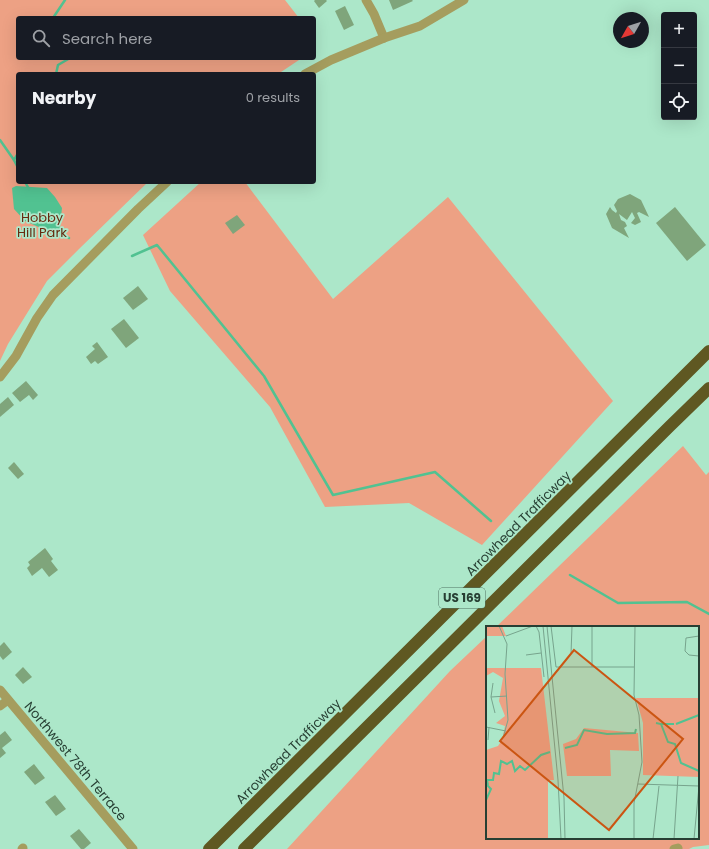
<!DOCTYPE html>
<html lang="en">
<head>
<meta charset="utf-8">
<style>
  :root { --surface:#171b24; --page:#242831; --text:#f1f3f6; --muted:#9ea1a6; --line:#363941 }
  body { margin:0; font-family:Poppins,sans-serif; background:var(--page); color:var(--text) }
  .controls { position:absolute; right:12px; top:12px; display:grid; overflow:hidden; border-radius:4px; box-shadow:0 4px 16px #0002 }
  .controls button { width:36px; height:36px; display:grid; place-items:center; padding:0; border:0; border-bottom:1px solid var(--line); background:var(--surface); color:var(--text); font:20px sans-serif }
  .compass { position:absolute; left:613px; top:12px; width:36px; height:36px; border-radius:50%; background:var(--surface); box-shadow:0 4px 16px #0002; rotate:231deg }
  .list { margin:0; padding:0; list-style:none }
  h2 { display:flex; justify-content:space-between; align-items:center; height:52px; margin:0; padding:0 16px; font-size:17px }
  h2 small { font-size:13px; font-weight:400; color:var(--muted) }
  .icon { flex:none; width:22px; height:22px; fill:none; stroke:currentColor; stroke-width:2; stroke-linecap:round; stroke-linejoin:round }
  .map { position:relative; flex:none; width:709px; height:849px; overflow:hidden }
  .search { position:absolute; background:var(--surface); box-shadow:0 4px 16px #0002; left:16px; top:16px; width:300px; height:44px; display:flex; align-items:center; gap:10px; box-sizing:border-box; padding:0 14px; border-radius:4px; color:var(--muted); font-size:15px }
  .panel { position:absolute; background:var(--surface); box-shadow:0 4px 16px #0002; left:16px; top:72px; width:300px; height:112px; border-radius:4px }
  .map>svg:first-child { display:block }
  .green { fill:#eda184 }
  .water { fill:#51c291 }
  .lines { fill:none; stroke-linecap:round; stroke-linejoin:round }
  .stream { stroke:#51c291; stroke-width:2.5 }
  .building { fill:#7fa57b }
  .minor { stroke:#a59d5e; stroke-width:9 }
  .highway { stroke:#5f5822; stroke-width:12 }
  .labels { text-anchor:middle; stroke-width:3.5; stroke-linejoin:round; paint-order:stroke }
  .shield { fill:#ace7c9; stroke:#4f7160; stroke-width:1 }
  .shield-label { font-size:12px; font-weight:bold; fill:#273f33 }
  .park-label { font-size:13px; fill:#662b10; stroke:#ace7c9 }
  .street-label { font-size:13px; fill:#273f33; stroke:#ace7c9 }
  .inset-river { fill:none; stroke:#51c291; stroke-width:2 }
  .inset-road { fill:none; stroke:#77a48d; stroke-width:1 }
  .view { fill:#cb5512; fill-opacity:0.15; stroke:#cb5512; stroke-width:2 }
  .inset-edge { fill:none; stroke:#273f33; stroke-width:2 }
</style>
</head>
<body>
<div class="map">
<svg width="709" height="849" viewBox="0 0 709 849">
  <rect width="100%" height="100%" fill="#ace7c9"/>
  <g class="green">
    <polygon points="0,0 285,0 299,18 18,18 18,58 302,58 278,74 18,74 18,182 148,182 79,249 47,281 8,344 0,361"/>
    <polygon points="201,182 245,182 333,299 448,197 613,401 482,545 409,503 325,507 270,407 170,291 143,235"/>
    <polygon points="683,446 706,475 709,472 709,845 693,847 689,849 287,849 450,671 487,636 487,838 698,838 698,627 496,627"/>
  </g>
  <polygon class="water" points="16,186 47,188 55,197 62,208 59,236 25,221 14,209 12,188"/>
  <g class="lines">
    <g class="stream">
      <polyline points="53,18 65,0"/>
      <polyline points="56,74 58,65 70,58"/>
      <polyline points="0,140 14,160"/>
      <polyline points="18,153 14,160 18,168"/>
      <polyline points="25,182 29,189"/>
      <polyline points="57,231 69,238"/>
      <polyline points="132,256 157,245 264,376 333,495 435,472 491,521"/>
      <polyline points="570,575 618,603 687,602 709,614"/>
    </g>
  </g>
  <g class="building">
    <polygon points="315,0 326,0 327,1 319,8 314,1"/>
    <polygon points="389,0 412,0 413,1 393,10"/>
    <polygon points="345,6 354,25 344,30 335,11"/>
    <polygon points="630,194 641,200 649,217 639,212 637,213 641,222 635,225 631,223 635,218 632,212 627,220 619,214 621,220 625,222 627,226 624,228 629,238 612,228 606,214 610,207 612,210 616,213 617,211 614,205 618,199"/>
    <polygon points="675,207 706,245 687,261 656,223"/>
    <polygon points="237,215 245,225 233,234 225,223"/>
    <polygon points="138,286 148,299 133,310 123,298"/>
    <polygon points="124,319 139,338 126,348 111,329"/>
    <polygon points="97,342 108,357 98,364 95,361 91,364 86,357 95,349 92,346"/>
    <polygon points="26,381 38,395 33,400 29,395 20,402 12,393"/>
    <polygon points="8,397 14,405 0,417 0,404"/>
    <polygon points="14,462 24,474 18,479 8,468"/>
    <polygon points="45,548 53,559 51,561 58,570 49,577 42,568 32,576 27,568 30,565 28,562"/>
    <polygon points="4,642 12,652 3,660 0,656 0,646"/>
    <polygon points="23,667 32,677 23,684 15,675"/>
    <polygon points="5,731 12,740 2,748 6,753 0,758 0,735"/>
    <polygon points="34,764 45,778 35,785 24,772"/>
    <polygon points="55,795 66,809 56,816 45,802"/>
    <polygon points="79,829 91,843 84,849 81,849 70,836"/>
  </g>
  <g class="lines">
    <g class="minor">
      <polyline points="366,0 374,14 384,38"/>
      <polyline points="305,74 331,60 384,38 420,26 464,0"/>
      <polyline points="0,377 16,356 37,318 53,295 138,209 167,182"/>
      <polyline points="0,690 133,849"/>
      <polyline points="0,706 8,700"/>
      <polyline points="22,849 23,848"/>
      <polyline points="674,849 678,848"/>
    </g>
    <g class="highway">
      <polyline points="209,849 709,351"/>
      <polyline points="244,849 670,426 709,388"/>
    </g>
  </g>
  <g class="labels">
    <rect class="shield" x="439" y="588" width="46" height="20" rx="3"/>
    <g class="shield-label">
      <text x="462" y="602">US 169</text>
    </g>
    <g class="park-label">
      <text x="42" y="222">Hobby<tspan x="42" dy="15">Hill Park</tspan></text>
    </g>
    <g class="street-label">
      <text transform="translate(518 523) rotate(-45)" y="5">Arrowhead Trafficway</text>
      <text transform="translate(288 751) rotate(-45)" y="5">Arrowhead Trafficway</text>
      <text transform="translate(76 761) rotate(50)" y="5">Northwest 78th Terrace</text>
    </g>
  </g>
  <g transform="translate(486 626)">
    <rect width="213" height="213" fill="#ace7c9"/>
    <path d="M0,0H16L20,10H0ZM0,42H55L68,154H62V213H0V124L12,120L16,114L19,100L10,97L19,90L13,75L17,52L7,46L0,50ZM150,72H213V151L157,149V97ZM98,102L152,107L153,125L124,124L125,150H81L77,118L90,113Z" fill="#eda184"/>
    <path class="inset-river" d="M170,97L175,98L182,116L189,118L195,137L213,145M175,98H188M190,98L213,89M79,122L91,119L98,104L121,108L149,107L150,103M0,158L5,163L0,174M2,159L1,154H7L8,147L13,148L15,135L21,138L26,135L29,145L34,140L39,144L55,129L64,126"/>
    <path class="inset-road" d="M13,0L21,18L19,48L22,94L17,112M50,0L53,6L58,51M57,0L72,154L75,213M61,0L78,172L79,213M65,0L70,41H148M20,10L47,0M213,10L200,12L199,25L203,29L213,30M85,28L86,0M40,29L55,27M106,41V0M7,57L5,71L9,87M5,71L21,70M0,101L20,105M2,114L3,101M152,158L213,160M148,213V177L156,136L153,89L148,69L149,0M167,213L173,160M188,213L192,150M188,213H213M208,213L213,160"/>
    <path class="view" d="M88,24L197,113L123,204L14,115Z"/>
    <rect width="213" height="213" class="inset-edge"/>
  </g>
</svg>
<div class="controls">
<button>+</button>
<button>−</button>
<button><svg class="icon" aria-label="locate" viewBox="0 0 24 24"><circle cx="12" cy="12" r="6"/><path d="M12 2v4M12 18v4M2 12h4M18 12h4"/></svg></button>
</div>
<svg class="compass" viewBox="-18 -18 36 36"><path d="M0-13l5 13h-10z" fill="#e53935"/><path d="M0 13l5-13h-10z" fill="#9ea1a6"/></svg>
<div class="search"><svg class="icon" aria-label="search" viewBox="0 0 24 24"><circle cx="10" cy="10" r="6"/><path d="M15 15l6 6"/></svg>Search here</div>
<section class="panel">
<h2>Nearby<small>0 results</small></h2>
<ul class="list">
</ul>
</section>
</div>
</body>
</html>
